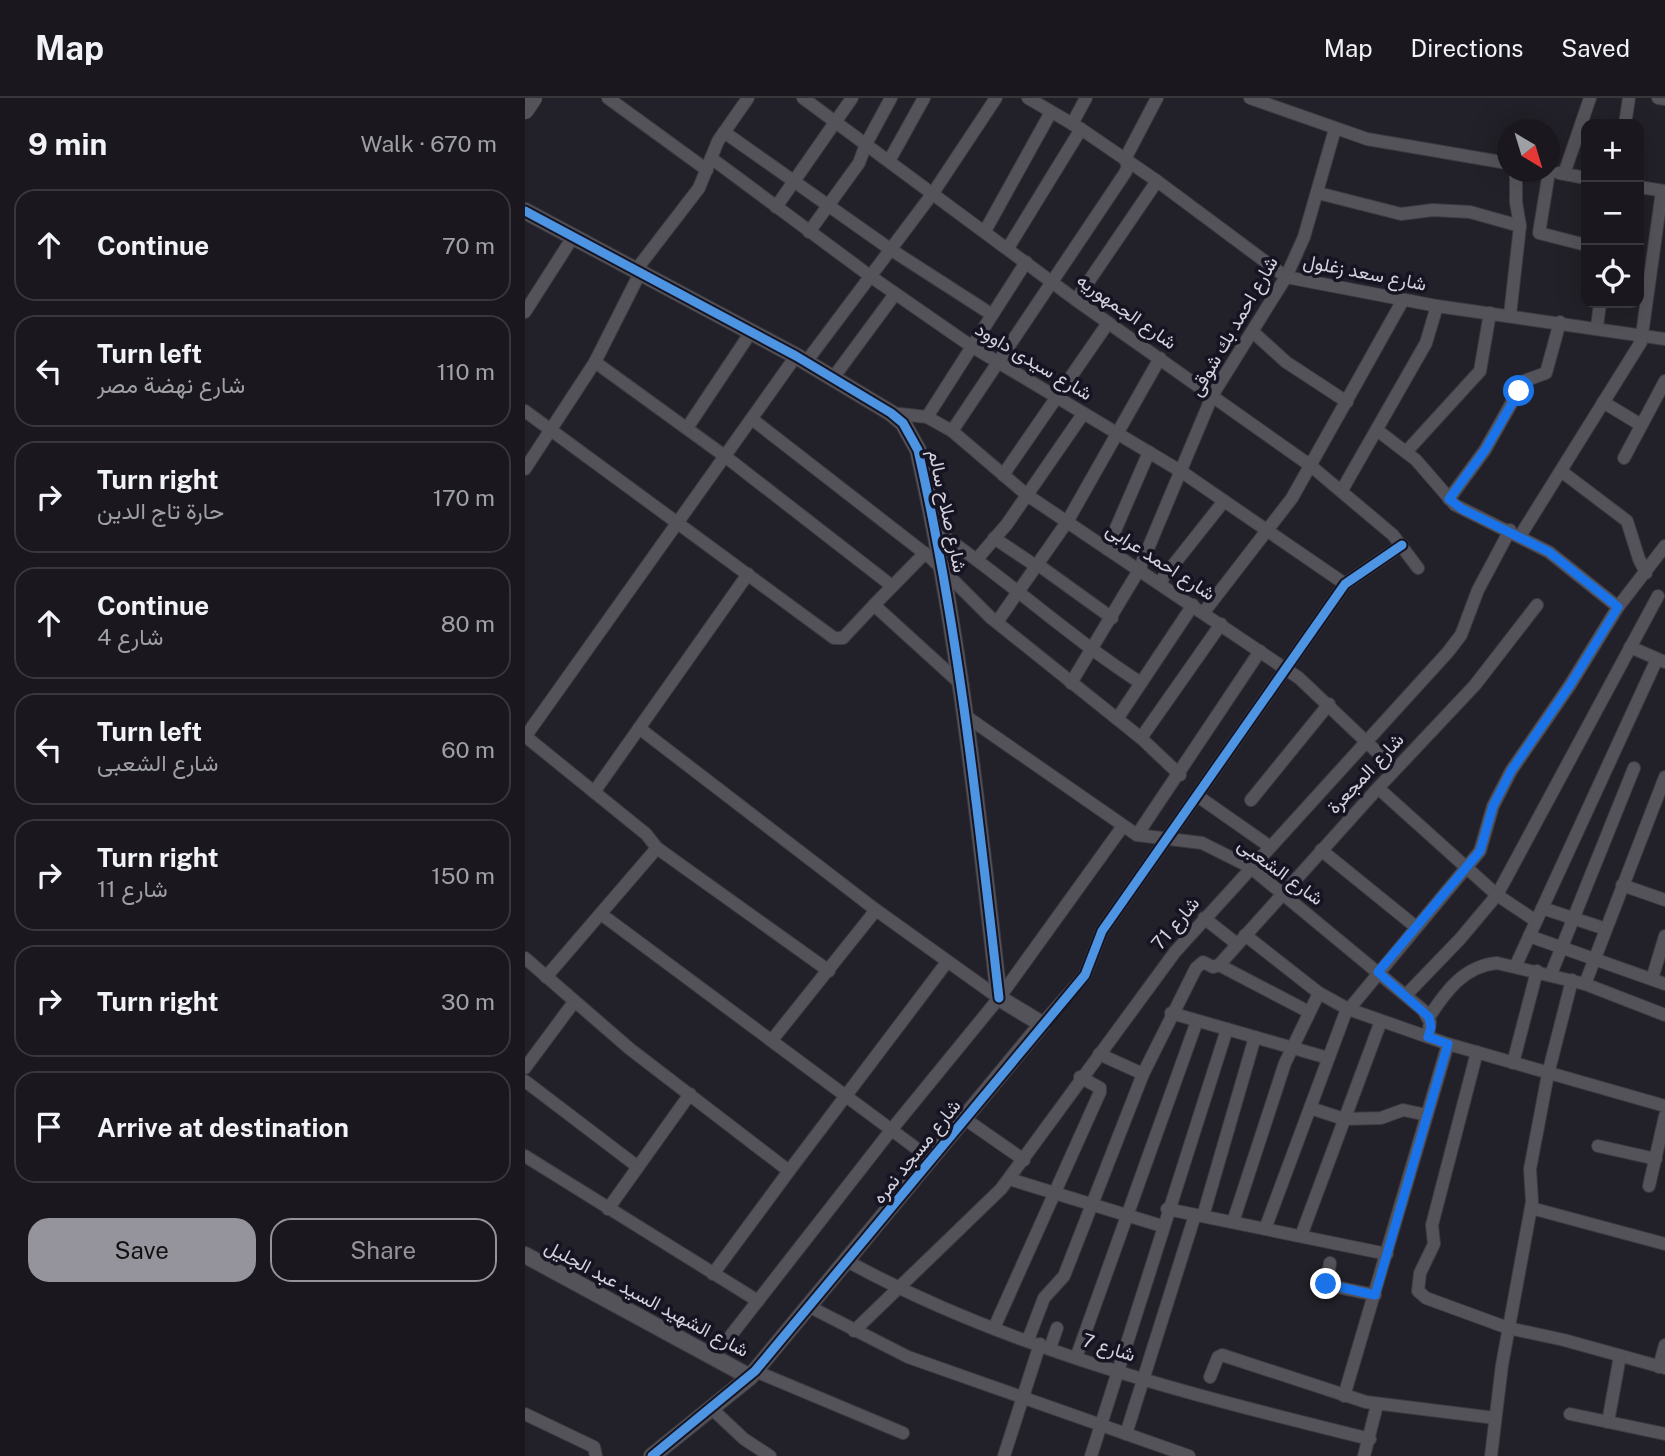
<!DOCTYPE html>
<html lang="en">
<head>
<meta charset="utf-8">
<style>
  :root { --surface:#1a181e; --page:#27252b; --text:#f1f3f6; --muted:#9fa0a4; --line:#38373c; --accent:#95949d }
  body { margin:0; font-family:"Public Sans",Vazirmatn,sans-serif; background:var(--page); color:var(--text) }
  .controls { position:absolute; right:21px; top:21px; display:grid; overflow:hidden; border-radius:14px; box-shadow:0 7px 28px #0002 }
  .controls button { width:63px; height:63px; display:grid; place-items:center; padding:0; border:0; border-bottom:2px solid var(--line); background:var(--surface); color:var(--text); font:35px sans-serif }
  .compass { position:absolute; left:972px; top:21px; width:63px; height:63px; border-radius:50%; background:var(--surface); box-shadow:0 7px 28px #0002; rotate:142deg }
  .stop { position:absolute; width:21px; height:21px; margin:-16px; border:5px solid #1a73e8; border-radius:50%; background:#fff }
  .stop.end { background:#1a73e8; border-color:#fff; box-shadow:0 2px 7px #0008 }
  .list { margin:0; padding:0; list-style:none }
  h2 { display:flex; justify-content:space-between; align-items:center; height:91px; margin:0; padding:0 28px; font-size:30px }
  h2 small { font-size:23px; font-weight:400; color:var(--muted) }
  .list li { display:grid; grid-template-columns:46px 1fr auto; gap:21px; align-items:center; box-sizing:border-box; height:112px; margin:0 14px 14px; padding:0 14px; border:2px solid var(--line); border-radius:21px }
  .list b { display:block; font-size:26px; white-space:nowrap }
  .list p { margin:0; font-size:23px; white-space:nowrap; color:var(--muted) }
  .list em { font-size:23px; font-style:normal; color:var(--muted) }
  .actions { display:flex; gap:14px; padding:21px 28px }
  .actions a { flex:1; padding:16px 0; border:2px solid var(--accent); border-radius:21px; text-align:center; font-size:24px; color:var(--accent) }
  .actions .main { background:var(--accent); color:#111 }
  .icon { flex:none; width:38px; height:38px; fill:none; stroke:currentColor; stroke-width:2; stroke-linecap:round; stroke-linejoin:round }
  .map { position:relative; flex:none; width:1140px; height:1358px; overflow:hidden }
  header { display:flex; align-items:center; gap:42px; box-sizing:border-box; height:98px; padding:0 35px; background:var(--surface); border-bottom:2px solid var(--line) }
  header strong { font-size:33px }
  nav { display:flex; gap:38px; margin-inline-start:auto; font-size:24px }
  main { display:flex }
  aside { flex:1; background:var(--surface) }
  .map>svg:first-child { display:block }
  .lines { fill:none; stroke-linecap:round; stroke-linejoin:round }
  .minor-casing { stroke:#3c3a42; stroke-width:14 }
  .tertiary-casing { stroke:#3c3a42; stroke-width:18 }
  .secondary-casing { stroke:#3c3a42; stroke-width:19 }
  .minor { stroke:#545359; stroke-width:12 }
  .tertiary { stroke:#545359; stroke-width:16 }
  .secondary { stroke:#545359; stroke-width:18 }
  .cycleway-casing { stroke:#161422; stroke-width:13 }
  .cycleway { stroke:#4d94e3; stroke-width:9 }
  .route { stroke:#1a73e8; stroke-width:9 }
  .labels { text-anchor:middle; stroke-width:7; stroke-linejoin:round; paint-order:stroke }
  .street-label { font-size:19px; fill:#d3d2dc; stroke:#161422 }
</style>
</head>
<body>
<header>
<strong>Map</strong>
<nav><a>Map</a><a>Directions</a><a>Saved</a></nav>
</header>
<main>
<aside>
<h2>9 min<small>Walk · 670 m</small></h2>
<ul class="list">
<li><svg class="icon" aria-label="ahead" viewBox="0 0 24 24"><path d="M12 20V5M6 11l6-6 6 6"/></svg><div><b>Continue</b></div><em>70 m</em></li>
<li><svg class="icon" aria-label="left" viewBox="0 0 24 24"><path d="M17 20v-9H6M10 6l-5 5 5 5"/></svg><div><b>Turn left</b><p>شارع نهضة مصر</p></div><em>110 m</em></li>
<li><svg class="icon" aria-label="right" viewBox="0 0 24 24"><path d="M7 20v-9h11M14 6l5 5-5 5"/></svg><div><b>Turn right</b><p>حارة تاج الدين</p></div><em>170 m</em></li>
<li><svg class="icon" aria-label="ahead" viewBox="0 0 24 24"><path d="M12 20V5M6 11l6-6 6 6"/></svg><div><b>Continue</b><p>شارع 4</p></div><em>80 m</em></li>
<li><svg class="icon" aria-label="left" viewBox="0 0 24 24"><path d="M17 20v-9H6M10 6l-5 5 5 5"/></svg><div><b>Turn left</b><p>شارع الشعبى</p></div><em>60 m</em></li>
<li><svg class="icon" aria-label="right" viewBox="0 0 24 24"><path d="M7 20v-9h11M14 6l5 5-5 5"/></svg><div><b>Turn right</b><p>شارع 11</p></div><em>150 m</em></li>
<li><svg class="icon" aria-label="right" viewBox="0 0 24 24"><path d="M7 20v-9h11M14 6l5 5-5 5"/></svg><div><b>Turn right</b></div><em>30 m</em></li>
<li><svg class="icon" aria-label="arrive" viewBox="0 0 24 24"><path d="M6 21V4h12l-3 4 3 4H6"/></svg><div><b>Arrive at destination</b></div></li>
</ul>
<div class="actions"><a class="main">Save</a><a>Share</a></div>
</aside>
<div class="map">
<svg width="1140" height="1358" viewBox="0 0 1140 1358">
  <rect width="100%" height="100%" fill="#222028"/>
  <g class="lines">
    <g class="minor-casing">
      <g id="minor">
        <polyline points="83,0 182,72"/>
        <polyline points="278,0 551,202 786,368 868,437 893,470"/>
        <polyline points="503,0 556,31 632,83 761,179 912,208 1140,241"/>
        <polyline points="725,0 842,41 982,65"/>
        <polyline points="1133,0 1140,1"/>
        <polyline points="547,26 561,0"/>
        <polyline points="1100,26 1104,0"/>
        <polyline points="199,34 365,151 466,216"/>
        <polyline points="186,60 345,178 446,248 657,374 820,486"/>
        <polyline points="364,63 399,0"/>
        <polyline points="1024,74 1014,135 1061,147"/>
        <polyline points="1034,75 1061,80"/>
        <polyline points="1039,76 1065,0"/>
        <polyline points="1114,89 1140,93"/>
        <polyline points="793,95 876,116 908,112 945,114 995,128"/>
        <polyline points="251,109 327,0"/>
        <polyline points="460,133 526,14"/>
        <polyline points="284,134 334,65 341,46 366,0"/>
        <polyline points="483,150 556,31"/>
        <polyline points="111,172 174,90 193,43 223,0"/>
        <polyline points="551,202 632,83"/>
        <polyline points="0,214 48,139"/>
        <polyline points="985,217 995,128 991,104 991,74"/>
        <polyline points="1072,229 1075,205"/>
        <polyline points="728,234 761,264 822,304"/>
        <polyline points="70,264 201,359 367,488"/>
        <polyline points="281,264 408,95 471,0"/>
        <polyline points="308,280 370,196"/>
        <polyline points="1078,304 1116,327"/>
        <polyline points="0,313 309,540 318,540 349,507 438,588"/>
        <polyline points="366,315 402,319 427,333 502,397 774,580 870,671"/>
        <polyline points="402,319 501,164"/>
        <polyline points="227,321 407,461 465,519 616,640 655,677"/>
        <polyline points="162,330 226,234"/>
        <polyline points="852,332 891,362 930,407 1024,454 1093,509"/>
        <polyline points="427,333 600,75 603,69 600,61 632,0"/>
        <polyline points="881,354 955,273 965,215"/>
        <polyline points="1099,360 1140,283"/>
        <polyline points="0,371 70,264 115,175"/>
        <polyline points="1036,373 1102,423 1114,461 1121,475"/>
        <polyline points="478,377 583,225"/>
        <polyline points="817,392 901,245 912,208"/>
        <polyline points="924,401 960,352 999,283 1021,275 1035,224"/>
        <path d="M410,432C481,480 544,539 616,585"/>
        <polyline points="995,438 1116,244 1137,93"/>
        <polyline points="469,440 511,468"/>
        <polyline points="582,451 624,354"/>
        <polyline points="452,461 482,426 558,316"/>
        <polyline points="512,466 587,520"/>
        <polyline points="634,485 699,403"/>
        <polyline points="349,507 400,455"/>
        <polyline points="679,514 767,400 878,202"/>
        <polyline points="472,524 542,424 635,260"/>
        <polyline points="1105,549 1140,564"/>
        <polyline points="546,585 614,472 688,296 761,179 779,139 810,31"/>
        <polyline points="442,619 612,737 677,745 725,769 898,912 905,924 903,939"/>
        <polyline points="592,621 668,507"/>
        <polyline points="114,630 351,812 474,900"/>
        <polyline points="0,638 121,736 132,750 21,879"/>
        <polyline points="0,639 271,258"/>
        <polyline points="616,640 696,526"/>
        <polyline points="853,690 972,797 1011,823"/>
        <polyline points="69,694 223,476"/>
        <polyline points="674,699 744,748"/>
        <polyline points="726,702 804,606"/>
        <polyline points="612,737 735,553"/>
        <polyline points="132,750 304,873"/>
        <polyline points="796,752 891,829"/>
        <polyline points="1097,787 1140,802"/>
        <polyline points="1017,810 1081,831"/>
        <polyline points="76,816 407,1062"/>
        <polyline points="679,820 712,846"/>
        <polyline points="720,837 794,895 823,911 923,946 1140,1008"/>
        <polyline points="1004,838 1140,886"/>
        <polyline points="0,860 105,951 264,1073 188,1176"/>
        <polyline points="694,867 853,690 950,587 1012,507"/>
        <polyline points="991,867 1132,561"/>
        <polyline points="1026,876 1109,670"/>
        <polyline points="1127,881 1140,838"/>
        <polyline points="1060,886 1140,679"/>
        <polyline points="881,897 935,841 972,797 1133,498"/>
        <polyline points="646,915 803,960"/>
        <path d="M904,919C921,893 939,868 972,865L1060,886L1140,917"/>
        <polyline points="517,926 560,877 577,833 820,486 877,447"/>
        <polyline points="247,942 351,812"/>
        <polyline points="952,954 907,1127 909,1146 895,1175 893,1193 901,1200 983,1230 1039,1242 1140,1270"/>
        <polyline points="574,956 618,976"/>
        <polyline points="988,965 1012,873"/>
        <polyline points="0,970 49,904"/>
        <polyline points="0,983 113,1069"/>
        <polyline points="785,1010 819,1021 856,1020 878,1012 902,1017"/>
        <polyline points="440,1021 499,1062"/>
        <polyline points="1073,1048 1131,1061"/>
        <polyline points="0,1058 233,1203"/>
        <polyline points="264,1073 422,864"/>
        <polyline points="484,1081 637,1128"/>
        <polyline points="1124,1088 1140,1018"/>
        <polyline points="1006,1110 1140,1146"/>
        <polyline points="83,1111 165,996"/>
        <polyline points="642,1111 862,1156"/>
        <polyline points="678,1118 730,939"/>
        <polyline points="708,1124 760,965 794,895"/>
        <polyline points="740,1131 820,916 955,753 968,708 986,673 1045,587 1093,509 1140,448"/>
        <polyline points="776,1138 856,923"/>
        <path d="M322,1163C484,1252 667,1297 845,1341"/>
        <polyline points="805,1165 802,1187 850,1197"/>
        <polyline points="285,1209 383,1259 664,1358"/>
        <polyline points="469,1230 575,994 575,990 555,979"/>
        <polyline points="329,1233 476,1091 650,854 923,554 936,537 953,492 985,432"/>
        <polyline points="503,1242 519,1200 539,1178 618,976 671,870 678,864 688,869 694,867 784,914"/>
        <polyline points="525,1250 532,1230"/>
        <polyline points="189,1259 367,1031 474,900 598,728"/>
        <polyline points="551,1260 672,923"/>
        <polyline points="1134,1269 1140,1247"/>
        <polyline points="230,1273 378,1335"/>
        <polyline points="685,1279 693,1259 697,1257 841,1304 970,1320"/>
        <polyline points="819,1298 923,946"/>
        <polyline points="186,1310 219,1341 245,1358"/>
        <polyline points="0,1316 69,1349 71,1358"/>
        <polyline points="1045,1316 1140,1336"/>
        <polyline points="1083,1324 1095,1258"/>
        <polyline points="601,1336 670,1117"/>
        <polyline points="479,1358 515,1246"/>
        <polyline points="566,1358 702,931"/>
        <polyline points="839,1358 852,1307"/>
        <polyline points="966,1358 977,1267 1007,1104 1005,1071 1023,976 1047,882"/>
      </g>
    </g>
    <g class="tertiary-casing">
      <g id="tertiary">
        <path d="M0,113L271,258L366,315L378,325L393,352C434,533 453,716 474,900L517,926L225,1279L127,1358"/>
        <polyline points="0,1157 225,1279"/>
      </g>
    </g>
    <g class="secondary-casing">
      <polyline id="secondary" points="0,12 8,0"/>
    </g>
    <use href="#minor" class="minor"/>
    <use href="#tertiary" class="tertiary"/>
    <use href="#secondary" class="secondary"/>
    <g class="cycleway-casing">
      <g id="cycleway">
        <path d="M0,113L271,258L366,315L378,325L393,352C434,533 453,716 474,900"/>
        <polyline points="127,1358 230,1273 560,877 577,833 820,486 877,447"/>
      </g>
    </g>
    <use href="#cycleway" class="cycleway"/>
  </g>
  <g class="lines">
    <polyline class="route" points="801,1186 850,1197 923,946 903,939 906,929 904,919 853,874 955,753 968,708 986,673 1045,587 1093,509 1024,454 937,411 924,401 960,352 994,293"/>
  </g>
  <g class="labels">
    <g class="street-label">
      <text transform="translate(840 174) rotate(11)" y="7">شارع سعد زغلول</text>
      <text transform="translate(602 213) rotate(35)" y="7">شارع الجمهوريه</text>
      <text transform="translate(708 228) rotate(-60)" y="7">شارع احمد بك شوقى</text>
      <text transform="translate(509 263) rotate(31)" y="7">شارع سيدى داوود</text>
      <text transform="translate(423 413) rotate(78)" y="7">شارع صلاح سالم</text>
      <text transform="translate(636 463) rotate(33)" y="7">شارع احمد عرابى</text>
      <text transform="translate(840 675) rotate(-47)" y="7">شارع المجعرة</text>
      <text transform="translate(756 773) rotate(36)" y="7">شارع الشعبى</text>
      <text transform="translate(650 825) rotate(-50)" y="7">شارع 71</text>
      <text transform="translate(391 1053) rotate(-51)" y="7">شارع مسجد نمره</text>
      <text transform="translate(122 1200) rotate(28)" y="7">شارع الشهيد السيد عبد الجليل</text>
      <text transform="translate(584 1249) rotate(17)" y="7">شارع 7</text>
    </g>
  </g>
</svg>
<div class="controls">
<button>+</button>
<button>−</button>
<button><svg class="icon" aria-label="locate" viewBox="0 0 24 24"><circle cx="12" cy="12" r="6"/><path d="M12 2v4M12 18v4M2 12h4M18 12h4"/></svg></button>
</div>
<svg class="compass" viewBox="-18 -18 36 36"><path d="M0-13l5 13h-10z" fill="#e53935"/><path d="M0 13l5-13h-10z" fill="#9fa0a4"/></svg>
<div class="stop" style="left:994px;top:293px"></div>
<div class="stop end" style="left:801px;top:1186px"></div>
</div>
</main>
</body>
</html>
